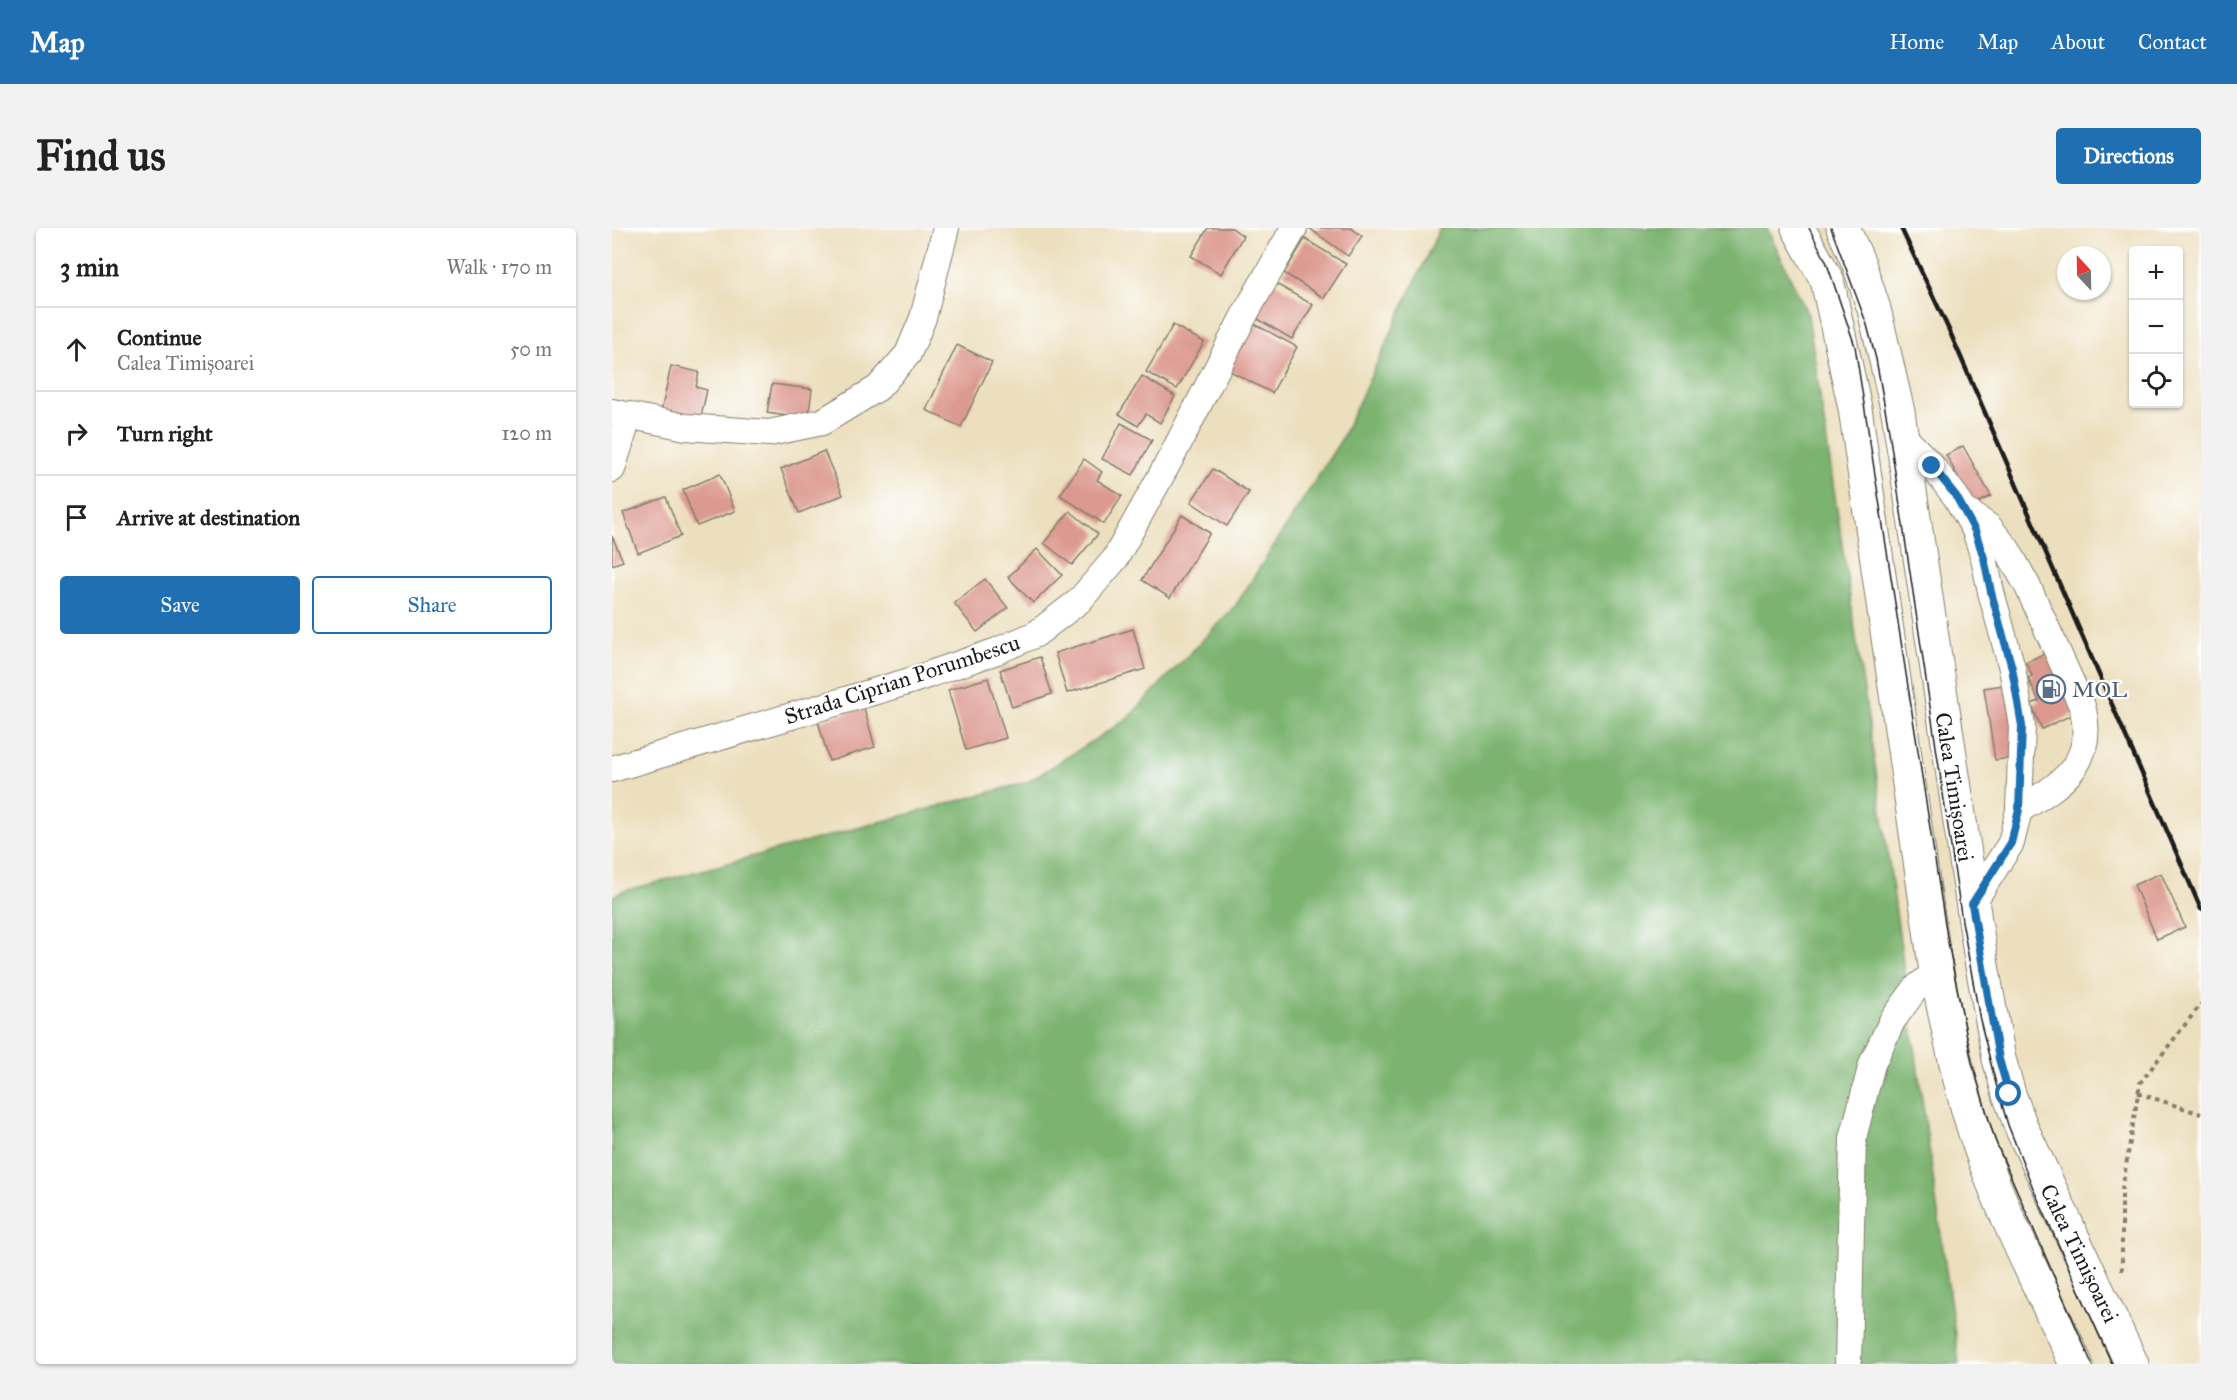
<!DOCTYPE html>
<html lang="en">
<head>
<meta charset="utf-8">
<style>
  :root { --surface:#fff; --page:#f2f2f2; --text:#222; --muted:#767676; --line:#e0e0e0; --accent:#1f6fb2 }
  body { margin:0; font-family:"IM FELL Great Primer",serif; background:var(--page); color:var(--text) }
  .controls { position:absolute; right:18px; top:18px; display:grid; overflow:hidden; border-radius:6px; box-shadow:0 2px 4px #0004 }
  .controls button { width:54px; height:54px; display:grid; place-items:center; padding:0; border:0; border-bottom:2px solid var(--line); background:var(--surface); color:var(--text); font:30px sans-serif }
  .compass { position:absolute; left:1445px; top:18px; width:54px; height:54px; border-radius:50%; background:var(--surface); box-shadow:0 2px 4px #0004; rotate:338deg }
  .stop { position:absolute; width:18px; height:18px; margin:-14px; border:4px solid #1f6fb2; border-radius:50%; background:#fff }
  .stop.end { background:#1f6fb2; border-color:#fff; box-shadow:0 2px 6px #0008 }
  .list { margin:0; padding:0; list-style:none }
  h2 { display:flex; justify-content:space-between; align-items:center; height:78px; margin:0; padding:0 24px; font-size:26px }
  h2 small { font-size:20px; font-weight:400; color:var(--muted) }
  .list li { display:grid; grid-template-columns:39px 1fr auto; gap:18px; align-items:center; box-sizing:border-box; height:84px; padding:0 24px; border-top:2px solid var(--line) }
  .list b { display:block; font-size:22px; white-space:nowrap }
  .list p { margin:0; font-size:20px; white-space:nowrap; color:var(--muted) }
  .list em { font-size:20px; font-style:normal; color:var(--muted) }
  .actions { display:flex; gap:12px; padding:18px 24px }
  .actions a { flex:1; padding:14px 0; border:2px solid var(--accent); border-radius:6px; text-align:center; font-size:21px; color:var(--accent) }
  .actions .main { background:var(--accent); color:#fff }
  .icon { flex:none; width:33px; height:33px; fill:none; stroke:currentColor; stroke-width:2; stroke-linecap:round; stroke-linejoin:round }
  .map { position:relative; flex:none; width:1589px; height:1136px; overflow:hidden; border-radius:6px }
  header { display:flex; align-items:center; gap:36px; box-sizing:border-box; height:84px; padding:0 30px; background:var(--accent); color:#fff }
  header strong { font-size:28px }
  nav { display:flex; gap:33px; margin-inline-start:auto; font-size:21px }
  .intro { display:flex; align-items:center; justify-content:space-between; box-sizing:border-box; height:144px; padding:0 36px }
  h1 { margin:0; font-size:42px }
  .button { padding:15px 27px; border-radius:6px; background:var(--accent); color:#fff; font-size:21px; font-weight:700 }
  main { display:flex; gap:36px; padding:0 36px }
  aside { flex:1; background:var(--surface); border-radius:6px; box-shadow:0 2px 4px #0004 }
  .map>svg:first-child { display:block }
  .forest { fill:#7cb370; stroke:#4c6846; stroke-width:1.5 }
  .building { fill:#dc998f }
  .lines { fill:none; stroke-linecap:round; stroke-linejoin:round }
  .minor-casing { stroke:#847e6d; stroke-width:28 }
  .major-casing { stroke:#847e6d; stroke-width:35 }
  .path { stroke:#847e6d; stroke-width:4; stroke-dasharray:4.5 4.5; stroke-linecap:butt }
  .minor { stroke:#fff; stroke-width:26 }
  .major { stroke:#fff; stroke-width:33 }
  .tram { stroke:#1c1c1c; stroke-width:1.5 }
  .rail { stroke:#1c1c1c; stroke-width:4.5 }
  .route { stroke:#1f6fb2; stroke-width:8 }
  .labels { text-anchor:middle; stroke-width:4.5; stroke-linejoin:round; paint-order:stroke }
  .street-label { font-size:22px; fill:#1c1c1c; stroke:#fff }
  .service-label { font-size:22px; fill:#4e5e75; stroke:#fff; text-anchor:start }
</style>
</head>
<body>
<header>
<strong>Map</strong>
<nav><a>Home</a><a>Map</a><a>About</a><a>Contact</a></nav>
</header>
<div class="intro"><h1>Find us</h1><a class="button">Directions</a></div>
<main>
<aside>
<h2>3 min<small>Walk · 170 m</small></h2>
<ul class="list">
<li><svg class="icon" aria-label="ahead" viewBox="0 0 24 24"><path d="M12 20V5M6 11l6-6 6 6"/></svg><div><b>Continue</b><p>Calea Timișoarei</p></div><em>50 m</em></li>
<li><svg class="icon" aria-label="right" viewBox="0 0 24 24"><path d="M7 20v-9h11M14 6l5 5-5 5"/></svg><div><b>Turn right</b></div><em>120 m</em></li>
<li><svg class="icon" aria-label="arrive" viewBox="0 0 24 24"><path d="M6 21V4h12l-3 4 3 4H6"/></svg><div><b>Arrive at destination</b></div></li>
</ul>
<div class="actions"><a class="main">Save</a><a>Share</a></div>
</aside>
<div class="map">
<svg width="1589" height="1136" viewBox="0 0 1589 1136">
  <rect width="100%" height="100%" fill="#fff"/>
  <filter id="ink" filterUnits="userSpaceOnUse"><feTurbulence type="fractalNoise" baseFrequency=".0167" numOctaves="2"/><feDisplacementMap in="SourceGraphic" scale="12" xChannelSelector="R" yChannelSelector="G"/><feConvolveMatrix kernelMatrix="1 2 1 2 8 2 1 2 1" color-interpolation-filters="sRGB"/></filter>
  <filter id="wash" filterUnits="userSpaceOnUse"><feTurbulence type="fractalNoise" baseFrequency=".008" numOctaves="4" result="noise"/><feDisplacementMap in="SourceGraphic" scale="24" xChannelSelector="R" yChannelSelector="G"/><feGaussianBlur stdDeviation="1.35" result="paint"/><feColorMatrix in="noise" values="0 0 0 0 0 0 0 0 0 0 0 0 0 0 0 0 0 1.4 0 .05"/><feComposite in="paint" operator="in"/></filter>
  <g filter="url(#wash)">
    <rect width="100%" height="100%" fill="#ecdfbe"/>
    <polygon class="forest" points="828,0 1155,0 1196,87 1271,591 1347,1136 0,1136 0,669 9,664 416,554 514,492 624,377 729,212"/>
    <g id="blocks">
      <g class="building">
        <polygon points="596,0 620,0 631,8 609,46 579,28"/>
        <polygon points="697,0 739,0 750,8 736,28"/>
        <polygon points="693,11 734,36 712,70 672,45"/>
        <polygon points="659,53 701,77 680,111 639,87"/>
        <polygon points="637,93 685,119 660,165 612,140"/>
        <polygon points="561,97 592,114 565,161 534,144"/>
        <polygon points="345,117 380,134 349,199 314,182"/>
        <polygon points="59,138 87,144 84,159 95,162 88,193 49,184"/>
        <polygon points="530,148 563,168 548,195 534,186 526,198 507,186"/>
        <polygon points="160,156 200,161 196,191 155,185"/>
        <polygon points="509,195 540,212 521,247 490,231"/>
        <polygon points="1351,218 1379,268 1362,277 1334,227"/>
        <polygon points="212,223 231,267 187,285 169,241"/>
        <polygon points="472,231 490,244 485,252 510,268 492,296 448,267"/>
        <polygon points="601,241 637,264 615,298 579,274"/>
        <polygon points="108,246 123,283 85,298 71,262"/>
        <polygon points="54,269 69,308 26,325 11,285"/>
        <polygon points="458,283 486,306 460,337 432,315"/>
        <polygon points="570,287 598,305 558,370 530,352"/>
        <polygon points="0,308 11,333 0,337"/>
        <polygon points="425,321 450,347 421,375 396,349"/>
        <polygon points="373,351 396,380 365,404 342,375"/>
        <polygon points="521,401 533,441 455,465 443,425"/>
        <polygon points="1438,423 1466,484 1430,501 1419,476 1427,473 1416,450 1420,448 1414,434"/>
        <polygon points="428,429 440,466 400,479 388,442"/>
        <polygon points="376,450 394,510 354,522 336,462"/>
        <polygon points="1411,454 1420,528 1383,532 1372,460"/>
        <polygon points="252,480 263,519 217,533 206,493"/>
        <polygon points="1549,645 1573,699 1545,711 1522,657"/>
      </g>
    </g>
  </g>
  <g filter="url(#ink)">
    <use href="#blocks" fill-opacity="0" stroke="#847e6d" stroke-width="1.5"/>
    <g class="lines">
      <g class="minor-casing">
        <g id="minor">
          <polyline points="0,184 74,199 157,205 210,194 266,160 296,126 311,90 334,0"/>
          <polyline points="1290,207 1320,238 1344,269 1363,302 1372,330 1379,364 1400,440 1410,498 1407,582 1399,615 1360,676"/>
          <polyline points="0,241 17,187"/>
          <path d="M1357,285L1377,299L1395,321L1416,359L1470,478C1485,535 1450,556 1407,582"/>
          <polyline points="0,541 298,453 385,423 424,406 467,373 503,331 561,226 633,86 682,0"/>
          <polyline points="1236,1136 1241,910 1260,836 1280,793 1304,760 1324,744"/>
        </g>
      </g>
      <g class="major-casing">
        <g id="major">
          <path d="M1186,0L1215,52L1243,180L1324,744C1334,790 1343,837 1356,882C1381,970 1426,1053 1464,1136"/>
          <polyline points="1231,0 1247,36 1262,81 1286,184 1369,732 1387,831 1397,866 1410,901 1520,1136"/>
        </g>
      </g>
      <g class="path">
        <polyline points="1526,865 1589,886"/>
        <polyline points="1510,1043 1510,961 1528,855 1589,776"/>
      </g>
      <use href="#minor" class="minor"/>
      <use href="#major" class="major"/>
      <g class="tram">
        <polyline points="1197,0 1214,33 1243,118 1335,709 1360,835 1383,912 1480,1136"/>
        <polyline points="1219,0 1255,97 1264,131 1276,197 1350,693 1368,792 1384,856 1396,897 1421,960 1500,1136"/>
      </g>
      <polyline class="rail" points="1289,0 1337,102 1589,681"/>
    </g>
  </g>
  <g class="lines" filter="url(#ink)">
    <polyline class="route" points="1320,238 1344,268 1363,303 1372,330 1379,364 1400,440 1410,498 1407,582 1399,615 1360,676 1387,831 1397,866"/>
  </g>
  <defs>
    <g id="fuel-ring" transform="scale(1.5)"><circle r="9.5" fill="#fff" stroke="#5c6f8a" stroke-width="1.5"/><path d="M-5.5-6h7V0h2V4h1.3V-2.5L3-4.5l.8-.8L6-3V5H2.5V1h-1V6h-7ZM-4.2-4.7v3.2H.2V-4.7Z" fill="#5c6f8a"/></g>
  </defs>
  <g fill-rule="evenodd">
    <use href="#fuel-ring" x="1439" y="461"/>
  </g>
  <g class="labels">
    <g class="street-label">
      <text transform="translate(290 451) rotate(-18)" y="8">Strada Ciprian Porumbescu</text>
      <text transform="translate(1343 559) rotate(81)" y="8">Calea Timișoarei</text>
      <text transform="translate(1468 1025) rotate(64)" y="8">Calea Timișoarei</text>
    </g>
    <g class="service-label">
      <text x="1460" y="469">MOL</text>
    </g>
  </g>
</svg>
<div class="controls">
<button>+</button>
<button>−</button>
<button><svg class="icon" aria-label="locate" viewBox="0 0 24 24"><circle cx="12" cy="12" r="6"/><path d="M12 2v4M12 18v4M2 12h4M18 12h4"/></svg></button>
</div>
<svg class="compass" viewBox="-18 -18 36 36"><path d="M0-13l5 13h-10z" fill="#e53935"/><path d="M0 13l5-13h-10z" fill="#767676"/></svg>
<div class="stop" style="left:1397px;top:866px"></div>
<div class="stop end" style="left:1320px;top:238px"></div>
</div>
</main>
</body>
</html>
